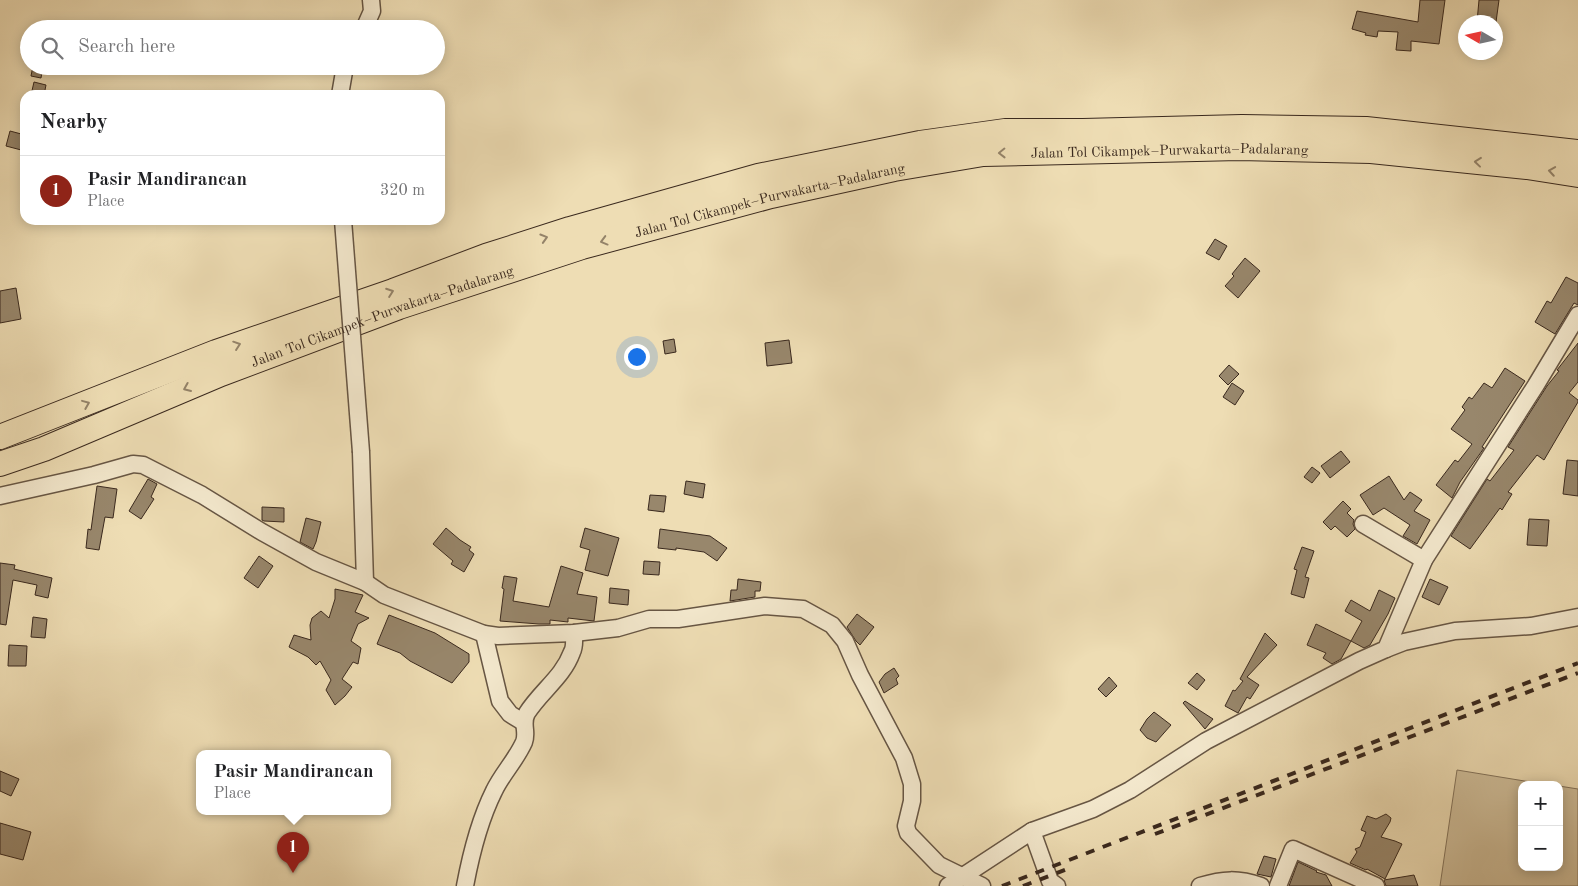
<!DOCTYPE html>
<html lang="en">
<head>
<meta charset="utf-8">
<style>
  :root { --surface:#fff; --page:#f2f2f2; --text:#202124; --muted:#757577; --line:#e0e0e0; --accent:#8f2418 }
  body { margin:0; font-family:"Old Standard TT",serif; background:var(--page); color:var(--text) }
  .controls { position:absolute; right:15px; bottom:15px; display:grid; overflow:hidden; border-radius:10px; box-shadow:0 2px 12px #0003 }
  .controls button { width:45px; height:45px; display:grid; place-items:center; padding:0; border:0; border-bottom:1px solid var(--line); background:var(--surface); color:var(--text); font:25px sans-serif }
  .compass { position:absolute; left:1458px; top:15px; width:45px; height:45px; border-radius:50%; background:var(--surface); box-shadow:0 2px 12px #0003; rotate:279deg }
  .you { position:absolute; left:636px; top:356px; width:18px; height:18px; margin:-12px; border:4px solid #fff; border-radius:50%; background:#1a73e8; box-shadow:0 0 0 8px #1a73e833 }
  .badge { display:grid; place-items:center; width:32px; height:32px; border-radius:50%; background:var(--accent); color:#fff; font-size:16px; font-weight:700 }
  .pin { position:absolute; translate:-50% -41px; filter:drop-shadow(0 1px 2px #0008) }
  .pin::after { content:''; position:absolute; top:26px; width:18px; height:15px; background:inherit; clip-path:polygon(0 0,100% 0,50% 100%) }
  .popup { position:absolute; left:196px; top:750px; width:195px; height:65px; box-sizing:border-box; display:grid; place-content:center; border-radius:10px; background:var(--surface); filter:drop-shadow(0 1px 4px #0005); font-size:16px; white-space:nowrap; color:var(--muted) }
  .popup b { font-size:19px; color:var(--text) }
  .popup::after { content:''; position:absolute; left:50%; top:100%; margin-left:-10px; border:10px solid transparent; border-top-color:var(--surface) }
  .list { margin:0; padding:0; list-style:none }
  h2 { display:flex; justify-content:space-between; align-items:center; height:65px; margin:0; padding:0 20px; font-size:21px }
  h2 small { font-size:16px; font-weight:400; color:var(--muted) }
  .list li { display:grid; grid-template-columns:32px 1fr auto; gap:15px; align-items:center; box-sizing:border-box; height:70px; padding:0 20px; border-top:1px solid var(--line) }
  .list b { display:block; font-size:19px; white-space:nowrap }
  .list p { margin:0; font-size:16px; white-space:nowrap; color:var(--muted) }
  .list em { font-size:16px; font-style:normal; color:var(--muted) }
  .icon { flex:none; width:28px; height:28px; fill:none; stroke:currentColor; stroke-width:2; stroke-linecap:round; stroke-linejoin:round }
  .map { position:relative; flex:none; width:1578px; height:886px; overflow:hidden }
  .search { position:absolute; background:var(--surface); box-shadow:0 2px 12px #0003; left:20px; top:20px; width:425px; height:55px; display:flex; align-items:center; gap:12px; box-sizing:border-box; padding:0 18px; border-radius:28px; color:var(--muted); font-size:19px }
  .panel { position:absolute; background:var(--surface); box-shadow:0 2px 12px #0003; left:20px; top:90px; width:425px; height:135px; border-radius:15px }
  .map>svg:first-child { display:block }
  .green { fill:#cfbe9a; stroke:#84745c }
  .building { fill:#98876c; stroke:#3a291e }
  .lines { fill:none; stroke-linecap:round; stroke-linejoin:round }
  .minor-casing { stroke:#675644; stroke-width:19 }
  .highway-casing { stroke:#3a291e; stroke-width:26 }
  .minor { stroke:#f4e9ce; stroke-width:16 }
  .highway { stroke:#eeddb4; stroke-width:24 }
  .rail { stroke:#3a291e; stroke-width:4; stroke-dasharray:9 9; stroke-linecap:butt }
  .minor-bridge-casing { stroke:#675644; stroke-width:19; stroke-linecap:butt }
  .minor-bridge { stroke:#f4e9ce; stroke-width:16 }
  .oneway { stroke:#948369 }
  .labels { text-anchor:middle; stroke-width:5; stroke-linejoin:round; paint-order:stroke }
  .street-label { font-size:14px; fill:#3a291e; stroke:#f4e9ce }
</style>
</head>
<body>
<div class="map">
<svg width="1578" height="886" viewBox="0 0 1578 886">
  <rect width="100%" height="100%" fill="#eeddb4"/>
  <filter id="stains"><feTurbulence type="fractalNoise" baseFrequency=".004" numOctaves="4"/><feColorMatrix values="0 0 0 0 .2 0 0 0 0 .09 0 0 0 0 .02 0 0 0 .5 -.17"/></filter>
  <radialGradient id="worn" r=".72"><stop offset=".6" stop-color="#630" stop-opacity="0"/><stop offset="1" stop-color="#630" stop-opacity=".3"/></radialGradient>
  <polygon class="green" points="1457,770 1549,785 1522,785 1522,867 1559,867 1559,786 1578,789 1578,886 1440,886"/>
  <g class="building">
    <polygon points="1420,0 1445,0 1439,44 1411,41 1411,51 1396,50 1398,32 1378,31 1377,37 1365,35 1366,33 1352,29 1357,11 1418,22"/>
    <polygon points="1479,0 1499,0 1496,22 1477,22"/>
    <polygon points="33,66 43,66 41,78 31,76"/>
    <polygon points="34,82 46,85 44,95 31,95"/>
    <polygon points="10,131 25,135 25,151 6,146"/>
    <polygon points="1215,239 1227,246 1219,260 1206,253"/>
    <polygon points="1245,258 1260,271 1238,298 1225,286 1234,276 1232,274"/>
    <polygon points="1566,277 1578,283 1578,305 1574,303 1555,334 1535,322 1547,301 1551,303"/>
    <polygon points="16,288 21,319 0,323 0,291"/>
    <polygon points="674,339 676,352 665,354 663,341"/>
    <polygon points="789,340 792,363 767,366 765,343"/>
    <polygon points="1578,343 1578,382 1569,393 1578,400 1578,402 1544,460 1537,455 1508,492 1512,494 1502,510 1500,508 1470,549 1451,536 1487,479 1490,481 1514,450 1508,447 1547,386 1559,371 1557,370"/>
    <polygon points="1229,365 1239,374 1228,385 1219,376"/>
    <polygon points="1505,368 1525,381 1482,447 1484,448 1460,482 1452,498 1436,485 1455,460 1458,462 1472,444 1451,429 1465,410 1462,407 1469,397 1472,399 1484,383 1492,388"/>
    <polygon points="1232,383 1244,391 1235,405 1223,397"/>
    <polygon points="1341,451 1350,462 1330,478 1321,466"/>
    <polygon points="1567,460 1578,461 1578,496 1563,494"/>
    <polygon points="1312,467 1320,473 1312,483 1304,477"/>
    <polygon points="1389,476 1404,500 1410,492 1422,500 1414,511 1430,520 1417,544 1403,536 1410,525 1384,508 1373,515 1360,495"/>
    <polygon points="148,479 157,484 151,497 154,499 141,519 129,511"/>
    <polygon points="686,481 705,484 703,498 684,494"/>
    <polygon points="97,486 117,489 113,518 105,517 99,550 86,548 88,529 91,530"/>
    <polygon points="650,495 666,496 664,512 648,510"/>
    <polygon points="1343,501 1351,509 1347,513 1354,520 1353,524 1355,529 1347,537 1335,526 1331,530 1323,522"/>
    <polygon points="262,507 284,508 284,522 264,521 262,520"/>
    <polygon points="306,518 321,522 316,542 313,549 300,542"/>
    <polygon points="1529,519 1549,520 1547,546 1527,545"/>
    <polygon points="446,528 460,540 471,547 469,550 474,554 464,572 451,564 453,561 433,544"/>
    <polygon points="585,528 619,538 608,576 585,570 590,550 580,547"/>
    <polygon points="660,529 710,536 727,548 717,561 704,552 676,548 676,550 658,548"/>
    <polygon points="1302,547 1314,551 1305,577 1309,578 1304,598 1291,594 1297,570 1294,569"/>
    <polygon points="259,556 273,566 258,588 244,578"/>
    <polygon points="644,561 660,562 659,575 643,574"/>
    <polygon points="0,563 15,565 14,569 52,578 48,598 35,595 37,585 13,580 6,625 0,624"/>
    <polygon points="561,566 583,573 577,594 597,597 594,621 568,618 568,622 550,620 550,624 539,624 500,621 504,589 502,588 504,576 517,578 513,601 549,607"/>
    <polygon points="738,579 761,582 760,591 755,591 755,597 730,601 731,590 737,590"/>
    <polygon points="1430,579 1448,587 1439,605 1422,597"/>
    <polygon points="610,588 629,590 628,605 609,603"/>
    <polygon points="335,589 363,595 355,612 369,618 358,624 351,641 361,648 358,664 353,662 342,679 352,687 345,696 335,705 326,690 331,680 320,661 316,665 308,657 289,647 294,635 311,640 310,625 312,618 321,611 329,618 335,599"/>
    <polygon points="1379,590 1395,598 1388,614 1370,645 1364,648 1351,641 1362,621 1345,611 1351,600 1370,611"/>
    <polygon points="857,614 874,627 860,645 856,641 847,627"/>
    <polygon points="389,615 435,633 469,654 469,662 452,683 410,661 400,653 377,644"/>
    <polygon points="33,617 47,619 45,638 31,637"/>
    <polygon points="1316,624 1351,641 1341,659 1332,664 1323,658 1326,653 1307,645"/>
    <polygon points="1265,633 1277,645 1247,677 1259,685 1250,699 1247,697 1238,713 1225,706 1233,690 1235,691 1243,681 1240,679"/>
    <polygon points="9,645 27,646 26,666 8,666"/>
    <polygon points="894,668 899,676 896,679 898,684 884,693 879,682 885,674"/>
    <polygon points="1197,673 1205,680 1197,690 1188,683"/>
    <polygon points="1109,677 1117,686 1106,697 1098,689"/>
    <polygon points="1185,701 1213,719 1205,729 1183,703"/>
    <polygon points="1154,712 1171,725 1156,742 1147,738 1140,730 1147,719"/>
    <polygon points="0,771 19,779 11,796 0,791"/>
    <polygon points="1386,814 1391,818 1390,822 1381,837 1395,841 1402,844 1385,879 1367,869 1366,870 1350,863 1357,852 1355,849 1360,847 1366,832 1361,830 1367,816 1376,819"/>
    <polygon points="0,823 31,832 23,860 0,854"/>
    <polygon points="1264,856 1276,859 1271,877 1257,874"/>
    <polygon points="1298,862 1317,871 1316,872 1326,875 1332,886 1289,886"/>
    <polygon points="1414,875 1418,886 1386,886 1384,880"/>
  </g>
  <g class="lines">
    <g class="minor-casing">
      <g id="minor">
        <polyline points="364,29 372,11 371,0"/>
        <polyline points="340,95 345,66"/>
        <polyline points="361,452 365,582"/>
        <polyline points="0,496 94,475 133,464 143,465 202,495 262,532 316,562 365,582 384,595 484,634 498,636 574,633 618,628 649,619 678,619 765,606 803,609 832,625 845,641 860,675 904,758 912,784 912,801 906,826 908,833 939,865 982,886"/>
        <polyline points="1363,524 1424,560"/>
        <polyline points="484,634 500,701 510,714 523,722"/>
        <polyline points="1386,649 1404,642 1455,631 1531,626 1578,617"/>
        <path d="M465,886C471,854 479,821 494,791C502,774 516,760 524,742C528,732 521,723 527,713C541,691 563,677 572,652C575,647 574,639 574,633"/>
        <polyline points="948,886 1032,831"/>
        <polyline points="1057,886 1050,881 1032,831 1093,809 1130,790 1206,741 1359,661 1386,649 1424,560 1536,385 1578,315"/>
        <path d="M1200,886C1223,879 1238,878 1261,886"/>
        <polyline points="1278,886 1293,849 1376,886"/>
      </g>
    </g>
    <g class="highway-casing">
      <g id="highway">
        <polyline points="0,437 216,352 393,291 486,256 570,229 758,176 920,143 1005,131 1083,131 1242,127 1366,129 1578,152"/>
        <path id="s1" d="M0,464L44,449L221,374L399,307L582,247L771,196L894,169L983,154L1239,148L1371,151L1527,167L1578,175"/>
      </g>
    </g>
    <use href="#minor" class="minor"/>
    <use href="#highway" class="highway"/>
    <g class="rail">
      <polyline points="1155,834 1578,673"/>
      <polyline points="1002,886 1578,663"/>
      <polyline points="1023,886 1067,869"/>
    </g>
    <g class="minor-bridge-casing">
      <polyline id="minor-bridge" points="343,220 361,452"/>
    </g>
    <use href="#minor-bridge" class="minor-bridge"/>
  </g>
  <defs><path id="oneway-chevron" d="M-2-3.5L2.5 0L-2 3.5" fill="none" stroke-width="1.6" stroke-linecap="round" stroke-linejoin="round" transform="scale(1.25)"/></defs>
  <g class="oneway">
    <use href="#oneway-chevron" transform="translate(1002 153) rotate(179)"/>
    <use href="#oneway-chevron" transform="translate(1478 162) rotate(-174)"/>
    <use href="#oneway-chevron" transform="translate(1552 171) rotate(-171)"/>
    <use href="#oneway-chevron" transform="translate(544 238) rotate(-17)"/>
    <use href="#oneway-chevron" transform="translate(604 241) rotate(165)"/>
    <use href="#oneway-chevron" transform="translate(390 292) rotate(-20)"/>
    <use href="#oneway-chevron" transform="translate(237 345) rotate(-19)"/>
    <use href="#oneway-chevron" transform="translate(187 388) rotate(157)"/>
    <use href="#oneway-chevron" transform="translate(86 404) rotate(-22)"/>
  </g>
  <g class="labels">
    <g class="street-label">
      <text dy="5" stroke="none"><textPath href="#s1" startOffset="1220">Jalan Tol Cikampek–Purwakarta–Padalarang</textPath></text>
      <text dy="5" stroke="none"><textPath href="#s1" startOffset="815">Jalan Tol Cikampek–Purwakarta–Padalarang</textPath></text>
      <text dy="5" stroke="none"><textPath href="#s1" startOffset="410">Jalan Tol Cikampek–Purwakarta–Padalarang</textPath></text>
    </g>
  </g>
  <rect width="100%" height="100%" filter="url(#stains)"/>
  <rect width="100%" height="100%" fill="url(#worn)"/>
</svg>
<div class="controls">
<button>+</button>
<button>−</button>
</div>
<svg class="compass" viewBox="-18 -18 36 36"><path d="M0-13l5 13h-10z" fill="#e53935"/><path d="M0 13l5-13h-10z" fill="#757577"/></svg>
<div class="you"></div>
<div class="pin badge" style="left:293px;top:873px">1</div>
<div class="popup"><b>Pasir Mandirancan</b>Place</div>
<div class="search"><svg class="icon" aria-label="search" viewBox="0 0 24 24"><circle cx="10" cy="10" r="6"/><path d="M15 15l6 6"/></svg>Search here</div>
<section class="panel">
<h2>Nearby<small></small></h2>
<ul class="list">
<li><span class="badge">1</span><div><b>Pasir Mandirancan</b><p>Place</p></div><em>320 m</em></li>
</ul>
</section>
</div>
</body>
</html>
